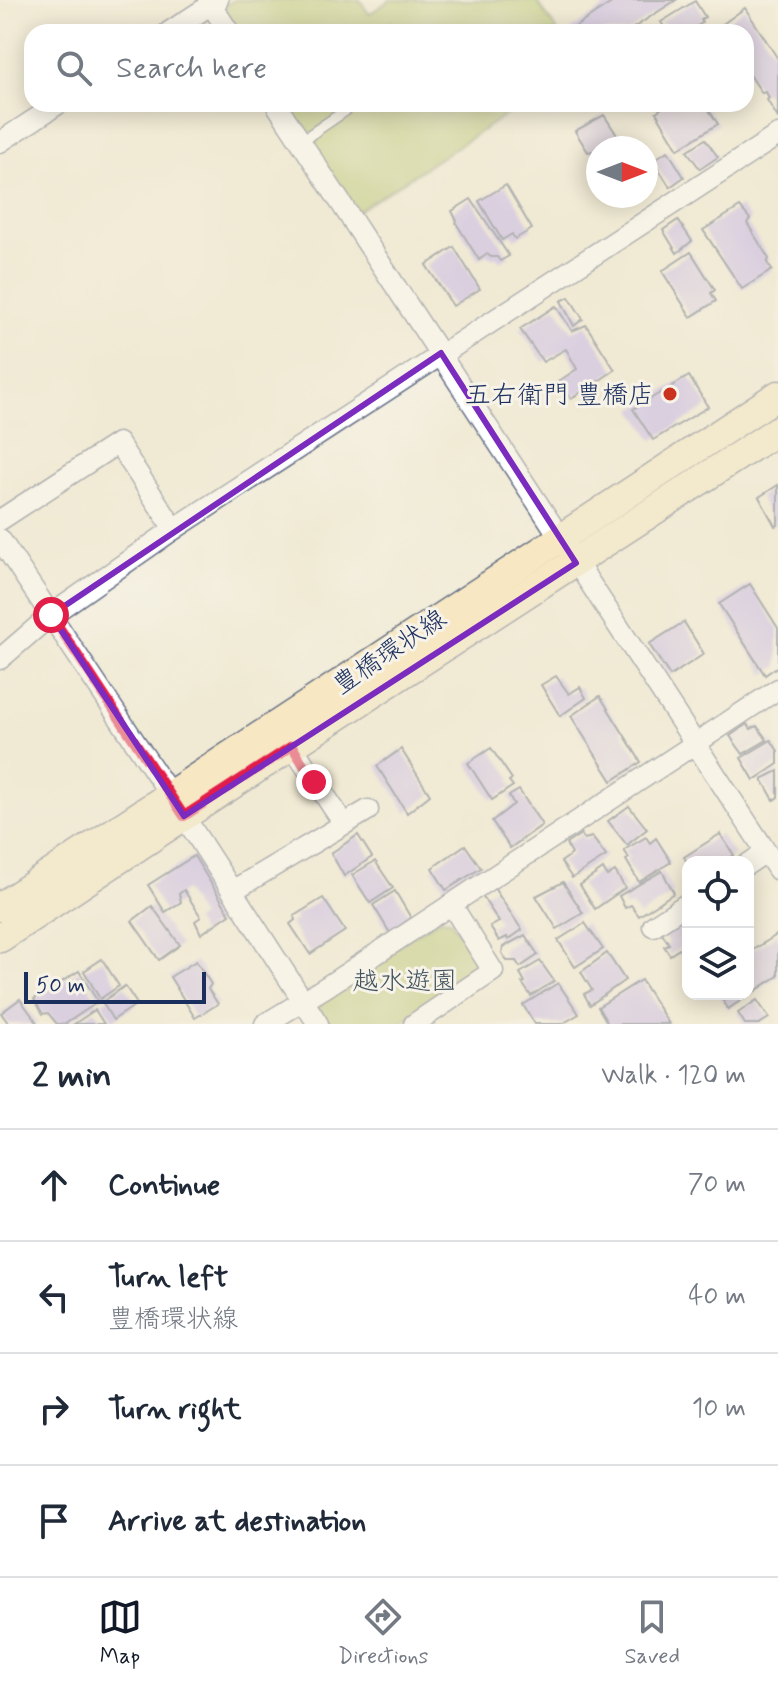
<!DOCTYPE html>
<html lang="en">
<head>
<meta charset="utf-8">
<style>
  :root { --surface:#fff; --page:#f2f2f3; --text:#1f2937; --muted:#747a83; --line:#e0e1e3; --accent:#111827 }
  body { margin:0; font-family:Mynerve,"Klee One",sans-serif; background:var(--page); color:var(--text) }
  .controls { position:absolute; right:24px; bottom:24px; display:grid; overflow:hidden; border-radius:16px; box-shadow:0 4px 20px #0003 }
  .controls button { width:72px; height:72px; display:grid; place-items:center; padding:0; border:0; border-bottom:2px solid var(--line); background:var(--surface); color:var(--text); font:40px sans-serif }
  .compass { position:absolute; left:586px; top:136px; width:72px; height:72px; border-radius:50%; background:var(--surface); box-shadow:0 4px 20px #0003; rotate:90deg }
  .scale { position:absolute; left:24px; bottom:20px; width:182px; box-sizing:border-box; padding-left:8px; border:4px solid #1b2f5e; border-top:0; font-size:22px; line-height:28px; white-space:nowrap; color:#1b2f5e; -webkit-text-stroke:6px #f7f3e8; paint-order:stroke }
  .stop { position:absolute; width:24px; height:24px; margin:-18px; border:6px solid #e11d48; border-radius:50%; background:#fff }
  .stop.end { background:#e11d48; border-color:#fff; box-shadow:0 2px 8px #0008 }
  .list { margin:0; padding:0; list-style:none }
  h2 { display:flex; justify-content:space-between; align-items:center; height:104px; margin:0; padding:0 32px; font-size:34px }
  h2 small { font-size:26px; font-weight:400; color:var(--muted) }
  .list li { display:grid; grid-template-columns:52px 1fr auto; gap:24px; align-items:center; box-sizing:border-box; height:112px; padding:0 32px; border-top:2px solid var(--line) }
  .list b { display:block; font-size:30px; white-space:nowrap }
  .list p { margin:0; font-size:26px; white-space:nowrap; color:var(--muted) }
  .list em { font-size:26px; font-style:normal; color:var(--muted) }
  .icon { flex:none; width:44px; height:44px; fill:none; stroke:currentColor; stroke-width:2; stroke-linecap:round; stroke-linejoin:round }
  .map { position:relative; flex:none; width:778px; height:1024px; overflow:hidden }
  .search { position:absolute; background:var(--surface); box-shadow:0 4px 20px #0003; left:24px; right:24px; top:24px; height:88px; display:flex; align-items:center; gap:20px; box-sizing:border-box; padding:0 28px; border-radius:24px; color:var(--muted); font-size:30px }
  .sheet { height:552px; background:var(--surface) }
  nav { display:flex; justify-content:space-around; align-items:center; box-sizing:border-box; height:112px; border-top:2px solid var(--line); background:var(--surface); font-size:22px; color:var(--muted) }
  nav a { display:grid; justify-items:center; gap:4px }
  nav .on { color:var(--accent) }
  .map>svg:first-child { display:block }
  .green { fill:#afc165; stroke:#657862; stroke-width:2 }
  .building { fill:#bfafee }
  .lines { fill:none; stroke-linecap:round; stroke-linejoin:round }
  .lane-casing { stroke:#667087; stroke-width:13 }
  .street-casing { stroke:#667087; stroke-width:23 }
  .secondary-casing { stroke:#667087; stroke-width:31 }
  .lane { stroke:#fff; stroke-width:10 }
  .street { stroke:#fff; stroke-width:20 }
  .secondary { stroke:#f7e8c3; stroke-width:28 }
  .route { stroke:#e11d48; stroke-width:10 }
  .marked { fill:none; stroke:#7b2cbf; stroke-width:6; stroke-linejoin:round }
  .poi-dot { fill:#c8321e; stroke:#f7f3e8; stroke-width:3 }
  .labels { text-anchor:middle; stroke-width:6; stroke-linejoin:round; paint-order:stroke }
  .poi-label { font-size:26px; fill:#1b2f5e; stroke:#f7f3e8; text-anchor:end }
  .street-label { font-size:26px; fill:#1b2f5e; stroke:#f7f3e8 }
  .park-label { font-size:26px; fill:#405460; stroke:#f7f3e8 }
</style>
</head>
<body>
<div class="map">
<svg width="778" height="1024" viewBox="0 0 778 1024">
  <rect width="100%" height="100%" fill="#f7f3e8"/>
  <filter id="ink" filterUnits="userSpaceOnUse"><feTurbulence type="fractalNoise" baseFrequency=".0125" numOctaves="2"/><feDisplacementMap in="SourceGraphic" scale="16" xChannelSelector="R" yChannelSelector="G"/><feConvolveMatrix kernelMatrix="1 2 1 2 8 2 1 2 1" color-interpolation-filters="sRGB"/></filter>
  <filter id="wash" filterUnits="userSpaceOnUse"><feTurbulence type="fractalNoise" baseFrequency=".006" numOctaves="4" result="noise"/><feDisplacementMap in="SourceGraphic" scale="32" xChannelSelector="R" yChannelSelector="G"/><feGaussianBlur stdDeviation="1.8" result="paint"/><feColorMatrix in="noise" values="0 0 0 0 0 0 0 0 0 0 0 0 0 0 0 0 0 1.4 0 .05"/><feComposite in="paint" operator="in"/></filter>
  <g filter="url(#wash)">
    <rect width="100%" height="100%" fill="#f0ead4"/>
    <g class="green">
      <polygon points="234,0 360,0 369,14 390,0 536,0 558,32 398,32 391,22 376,32 237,32 226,15 226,5"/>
      <polygon points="284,104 523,104 356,212"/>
      <polygon points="439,919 450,920 478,960 477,972 399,1024 328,1024 320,1010 321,996"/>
    </g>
    <g id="blocks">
      <g class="building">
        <polygon points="616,0 676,0 627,32 575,32 572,29"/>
        <polygon points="695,1 705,17 701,19 702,23 688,32 667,32 661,22"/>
        <polygon points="745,8 778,59 778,118 767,100 769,98 766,92 762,93 746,69 746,32 723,32 720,26"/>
        <polygon points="659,104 705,104 718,124 678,149 656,112 662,108"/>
        <polygon points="604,115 624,146 598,148 598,161 593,151 588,152 575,131"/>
        <polygon points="705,139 718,157 700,169 687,151"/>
        <polygon points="668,151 684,177 670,187 653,160"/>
        <polygon points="506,185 532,229 515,239 512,234 502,240 479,201"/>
        <polygon points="471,199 509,256 500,261 497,257 491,257 487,254 479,260 456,223 457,221 452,211"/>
        <polygon points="740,207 750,219 747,223 769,259 767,263 772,270 742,289 703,230"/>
        <polygon points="678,220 692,241 677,253 663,230"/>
        <polygon points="454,247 480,289 453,306 426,265"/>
        <polygon points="691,252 715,290 711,293 716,301 691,317 662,271"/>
        <polygon points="569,297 583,319 574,326 561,301"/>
        <polygon points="556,306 572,331 586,325 615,370 571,399 559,381 577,369 566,349 543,362 520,329"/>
        <polygon points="689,376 708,407 653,440 633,409"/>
        <polygon points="778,485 778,525 775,526 759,497"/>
        <polygon points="750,584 778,628 778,666 765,675 719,604"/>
        <polygon points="684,622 704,654 670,676 649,644"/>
        <polygon points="556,676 569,694 580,687 586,698 560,716 541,685"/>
        <polygon points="600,696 641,762 612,781 571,716"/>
        <polygon points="747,724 751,729 757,726 767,740 743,754 730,736"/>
        <polygon points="771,740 778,751 778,764 754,780 741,758"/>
        <polygon points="491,748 512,779 509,781 513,786 492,800 468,763"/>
        <polygon points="401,749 430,795 407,813 377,766"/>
        <polygon points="778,771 778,797 774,800 762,779"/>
        <polygon points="519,790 542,825 510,848 492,821 514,804 509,796"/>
        <polygon points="629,806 647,829 627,845 608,821"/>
        <polygon points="581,834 584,839 592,837 606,856 572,878 561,862 572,854 566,844"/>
        <polygon points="720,834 734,855 724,862 687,862 684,857"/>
        <polygon points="358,835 372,857 344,876 331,853"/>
        <polygon points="646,837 650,843 656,838 671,862 639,882 626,860 629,858 624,850"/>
        <polygon points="465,845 481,868 446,890 432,868"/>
        <polygon points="194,856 230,914 201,934 195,921 201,917 184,890 179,894 181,902 165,912 148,885"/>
        <polygon points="375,861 393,888 370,903 352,875"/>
        <polygon points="603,869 607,876 615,871 625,888 595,909 580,885"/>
        <polygon points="662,871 674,893 639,916 631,905 625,908 619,896"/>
        <polygon points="563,882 583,913 557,929 536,896"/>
        <polygon points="494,888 522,930 508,940 507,937 499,941 490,927 499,922 482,896"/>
        <polygon points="395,891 411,918 390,933 373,905"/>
        <polygon points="323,898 345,931 310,954 290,924 295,920 294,916"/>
        <polygon points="152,906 180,945 159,960 132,921"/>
        <polygon points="682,917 688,917 688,943 670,955 664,946 669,944 662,933"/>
        <polygon points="585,923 603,949 575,967 558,940"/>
        <polygon points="778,934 778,976 728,1009 719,994 748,994 748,953"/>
        <polygon points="525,935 538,955 520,967 516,961 507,961 502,953 503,947"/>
        <polygon points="607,953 625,980 590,1005 584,994 592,990 581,972"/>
        <polygon points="102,959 119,986 100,999 84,971"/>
        <polygon points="196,961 211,984 208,989 218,1004 195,1018 170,977"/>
        <polygon points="540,961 554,981 531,996 522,983 525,982 520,973"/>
        <polygon points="79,971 98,1002 65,1024 57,1024 48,1013 43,1014 34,999"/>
        <polygon points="641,980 669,1024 608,1024 598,1007"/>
        <polygon points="558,983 579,1014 562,1024 535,1024 523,1005"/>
        <polygon points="125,986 137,1004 113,1020 102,1002"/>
        <polygon points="20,999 38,1024 9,1024 1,1013"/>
        <polygon points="757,1000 769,1018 759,1024 745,1024 738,1013"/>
        <polygon points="95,1010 104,1024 74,1024"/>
      </g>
    </g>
  </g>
  <g filter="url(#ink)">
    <use href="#blocks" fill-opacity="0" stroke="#667087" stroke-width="2"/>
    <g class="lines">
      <g class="lane-casing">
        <polyline id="lane" points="301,141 355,104"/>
      </g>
      <g class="street-casing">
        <g id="street">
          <polyline points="208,0 229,32"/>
          <polyline points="169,32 218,0"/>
          <polyline points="276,104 778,870"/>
          <polyline points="0,142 58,104"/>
          <polyline points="0,520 118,443 174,529"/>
          <polyline points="0,539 171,796 318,1024"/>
          <polyline points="0,659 51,615 174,529 778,135"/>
          <polyline points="292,746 344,824"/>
          <polyline points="748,864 766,852"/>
          <polyline points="232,891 368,810"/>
          <polyline points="653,926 688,903"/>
          <polyline points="265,1024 326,987 778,689"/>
          <polyline points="414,1024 493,971 451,904"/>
        </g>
      </g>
      <g class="secondary-casing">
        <g id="secondary">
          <polyline points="0,907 778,395"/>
          <polyline points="0,938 184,816 778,430"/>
        </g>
      </g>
      <use href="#lane" class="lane"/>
      <use href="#street" class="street"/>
      <use href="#secondary" class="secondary"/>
    </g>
  </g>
  <g class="lines" filter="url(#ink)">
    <polyline class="route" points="51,615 184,816 292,746 314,782"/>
  </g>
  <path d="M0 0H778V1024H0ZM441,353L576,563L184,816L51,615Z" fill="#f0ead4" fill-opacity=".55" fill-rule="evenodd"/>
  <path class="marked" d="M441,353L576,563L184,816L51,615Z"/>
  <circle class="poi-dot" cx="670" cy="394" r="8"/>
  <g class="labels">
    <g class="poi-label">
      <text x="654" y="403">五右衛門 豊橋店</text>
    </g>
    <g class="street-label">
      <text transform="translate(389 651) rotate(-34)" y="9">豊橋環状線</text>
    </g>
    <g class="park-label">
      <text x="405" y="989">越水遊園</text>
    </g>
  </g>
</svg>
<div class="controls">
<button><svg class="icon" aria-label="locate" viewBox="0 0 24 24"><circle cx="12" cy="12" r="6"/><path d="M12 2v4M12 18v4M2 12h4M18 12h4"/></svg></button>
<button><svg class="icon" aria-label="layers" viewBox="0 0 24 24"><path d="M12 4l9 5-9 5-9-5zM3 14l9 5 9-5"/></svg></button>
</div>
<svg class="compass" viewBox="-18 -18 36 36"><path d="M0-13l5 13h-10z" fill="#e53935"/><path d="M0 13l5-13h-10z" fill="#747a83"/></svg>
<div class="scale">50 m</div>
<div class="stop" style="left:51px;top:615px"></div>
<div class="stop end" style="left:314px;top:782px"></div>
<div class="search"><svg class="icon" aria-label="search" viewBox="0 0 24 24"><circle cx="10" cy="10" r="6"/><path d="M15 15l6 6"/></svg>Search here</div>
</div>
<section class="sheet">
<h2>2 min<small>Walk · 120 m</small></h2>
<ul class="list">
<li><svg class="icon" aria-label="ahead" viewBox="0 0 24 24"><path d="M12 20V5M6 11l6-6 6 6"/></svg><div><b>Continue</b></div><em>70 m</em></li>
<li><svg class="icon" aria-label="left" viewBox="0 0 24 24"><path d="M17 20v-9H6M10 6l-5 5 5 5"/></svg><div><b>Turn left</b><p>豊橋環状線</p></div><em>40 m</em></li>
<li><svg class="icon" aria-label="right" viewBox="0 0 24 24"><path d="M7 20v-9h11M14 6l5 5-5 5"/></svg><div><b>Turn right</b></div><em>10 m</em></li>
<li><svg class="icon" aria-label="arrive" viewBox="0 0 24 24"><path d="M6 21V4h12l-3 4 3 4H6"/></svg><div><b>Arrive at destination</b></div></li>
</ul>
</section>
<nav>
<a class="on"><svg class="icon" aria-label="map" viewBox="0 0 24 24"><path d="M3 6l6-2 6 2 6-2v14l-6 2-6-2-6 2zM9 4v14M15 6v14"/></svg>Map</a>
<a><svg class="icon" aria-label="directions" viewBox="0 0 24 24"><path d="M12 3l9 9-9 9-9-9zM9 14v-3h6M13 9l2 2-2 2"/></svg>Directions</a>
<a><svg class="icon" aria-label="saved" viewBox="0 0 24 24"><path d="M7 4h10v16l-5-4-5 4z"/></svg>Saved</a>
</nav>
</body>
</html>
